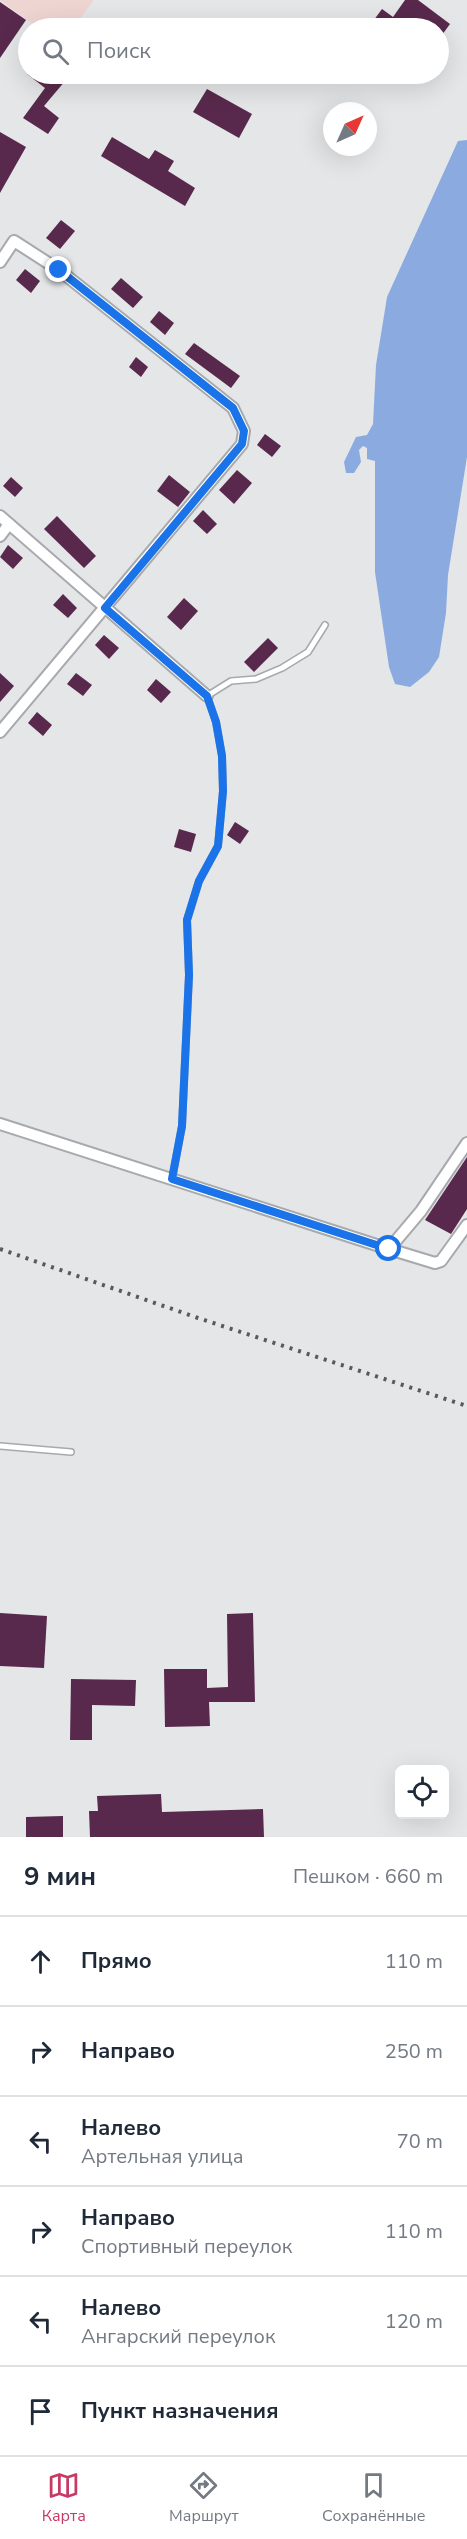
<!DOCTYPE html>
<html lang="ru">
<head>
<meta charset="utf-8">
<style>
  :root { --surface:#fff; --page:#f2f2f3; --text:#1f2937; --muted:#747a83; --line:#e0e1e3; --accent:#c83a66 }
  body { margin:0; font-family:"Nunito Sans",sans-serif; background:var(--page); color:var(--text) }
  .controls { position:absolute; right:18px; bottom:18px; display:grid; overflow:hidden; border-radius:9px; box-shadow:0 6px 24px #0002 }
  .controls button { width:54px; height:54px; display:grid; place-items:center; padding:0; border:0; border-bottom:2px solid var(--line); background:var(--surface); color:var(--text); font:30px sans-serif }
  .compass { position:absolute; left:323px; top:102px; width:54px; height:54px; border-radius:50%; background:var(--surface); box-shadow:0 6px 24px #0002; rotate:45deg }
  .stop { position:absolute; width:18px; height:18px; margin:-14px; border:4px solid #1a73e8; border-radius:50%; background:#fff }
  .stop.end { background:#1a73e8; border-color:#fff; box-shadow:0 2px 6px #0008 }
  .list { margin:0; padding:0; list-style:none }
  h2 { display:flex; justify-content:space-between; align-items:center; height:78px; margin:0; padding:0 24px; font-size:26px }
  h2 small { font-size:20px; font-weight:400; color:var(--muted) }
  .list li { display:grid; grid-template-columns:39px 1fr auto; gap:18px; align-items:center; box-sizing:border-box; height:90px; padding:0 24px; border-top:2px solid var(--line) }
  .list b { display:block; font-size:22px; white-space:nowrap }
  .list p { margin:0; font-size:20px; white-space:nowrap; color:var(--muted) }
  .list em { font-size:20px; font-style:normal; color:var(--muted) }
  .icon { flex:none; width:33px; height:33px; fill:none; stroke:currentColor; stroke-width:2; stroke-linecap:round; stroke-linejoin:round }
  .map { position:relative; flex:none; width:467px; height:1837px; overflow:hidden }
  .search { position:absolute; background:var(--surface); box-shadow:0 6px 24px #0002; left:18px; right:18px; top:18px; height:66px; display:flex; align-items:center; gap:15px; box-sizing:border-box; padding:0 21px; border-radius:33px; color:var(--muted); font-size:22px }
  .sheet { height:618px; background:var(--surface) }
  nav { display:flex; justify-content:space-around; align-items:center; box-sizing:border-box; height:84px; border-top:2px solid var(--line); background:var(--surface); font-size:16px; color:var(--muted) }
  nav a { display:grid; justify-items:center; gap:3px }
  nav .on { color:var(--accent) }
  .map>svg:first-child { display:block }
  .industrial { fill:#efd5d1 }
  .water { fill:#8babe0 }
  .building { fill:#58294c }
  .lines { fill:none; stroke-linecap:round; stroke-linejoin:round }
  .service-casing { stroke:#a7a9ac; stroke-width:8 }
  .minor-casing { stroke:#a7a9ac; stroke-width:14 }
  .service { stroke:#fff; stroke-width:5 }
  .minor { stroke:#fff; stroke-width:10 }
  .rail { stroke:#58595a; stroke-width:4; stroke-dasharray:3 6; stroke-linecap:butt }
  .route { stroke:#1a73e8; stroke-width:8 }
</style>
</head>
<body>
<div class="map">
<svg width="467" height="1837" viewBox="0 0 467 1837">
  <rect width="100%" height="100%" fill="#e4e6e8"/>
  <polygon class="industrial" points="0,0 94,0 73,28 38,28"/>
  <polygon class="water" points="467,140 467,457 448,575 446,613 439,657 429,672 410,687 395,684 389,667 375,572 375,461 367,459 367,448 363,446 359,450 361,462 354,473 346,473 344,462 356,437 367,435 373,424 376,365 387,297 458,141"/>
  <g class="building">
    <polygon points="405,0 418,0 450,24 442,35 438,33 438,28 368,28 382,9 393,17"/>
    <polygon points="0,2 26,20 0,58"/>
    <polygon points="27,74 71,74 44,106 59,118 48,134 23,118 45,88"/>
    <polygon points="207,89 252,114 239,138 193,112"/>
    <polygon points="0,132 26,147 0,193"/>
    <polygon points="112,137 149,159 155,150 174,161 168,171 195,188 185,206 101,156"/>
    <polygon points="61,220 75,231 60,249 46,238"/>
    <polygon points="25,269 40,281 31,293 16,280"/>
    <polygon points="121,278 143,297 133,308 111,289"/>
    <polygon points="159,311 174,323 165,335 150,322"/>
    <polygon points="194,343 240,376 231,388 185,354"/>
    <polygon points="136,357 148,367 141,377 129,367"/>
    <polygon points="265,434 281,446 272,457 257,445"/>
    <polygon points="237,470 252,483 234,504 219,490"/>
    <polygon points="169,475 190,492 178,507 157,491"/>
    <polygon points="11,477 23,488 15,497 3,486"/>
    <polygon points="203,510 217,524 207,534 193,521"/>
    <polygon points="57,516 96,556 84,568 44,529"/>
    <polygon points="8,545 23,558 13,569 0,557"/>
    <polygon points="63,594 77,608 68,618 53,605"/>
    <polygon points="184,598 198,611 181,630 167,617"/>
    <polygon points="104,635 119,648 109,659 95,645"/>
    <polygon points="268,638 278,648 254,672 244,662"/>
    <polygon points="0,673 14,686 0,702"/>
    <polygon points="76,673 92,685 83,696 67,684"/>
    <polygon points="156,679 171,692 161,703 147,690"/>
    <polygon points="37,712 52,725 43,736 28,723"/>
    <polygon points="235,822 249,831 240,844 227,835"/>
    <polygon points="179,829 196,834 191,852 174,847"/>
    <polygon points="467,1157 467,1209 451,1234 425,1220"/>
    <polygon points="0,1613 47,1616 44,1668 0,1666"/>
    <polygon points="253,1613 255,1702 209,1702 210,1726 165,1727 164,1669 207,1669 207,1688 228,1687 227,1614"/>
    <polygon points="71,1679 136,1680 135,1706 92,1705 92,1740 70,1740"/>
    <polygon points="161,1794 162,1812 263,1809 264,1837 90,1837 89,1811 98,1811 97,1796"/>
    <polygon points="63,1816 63,1837 26,1837 26,1817"/>
  </g>
  <g class="lines">
    <g class="service-casing">
      <g id="service">
        <polyline points="172,1179 182,1126 189,975 187,920 199,881 218,846 223,791 222,756 216,722 207,696 231,681 256,679 282,668 308,652 325,625"/>
        <polyline points="0,1446 71,1452"/>
      </g>
    </g>
    <g class="minor-casing">
      <g id="minor">
        <polyline points="0,262 14,241 59,270 233,408 244,431 242,444 0,732"/>
        <polyline points="0,516 207,696"/>
        <polyline points="0,536 9,524"/>
        <polyline points="0,1124 389,1249 421,1211 467,1143"/>
        <polyline points="389,1249 435,1263 441,1261 467,1225"/>
      </g>
    </g>
    <use href="#service" class="service"/>
    <use href="#minor" class="minor"/>
    <polyline class="rail" points="0,1249 198,1318 467,1406"/>
  </g>
  <g class="lines">
    <polyline class="route" points="59,270 233,408 244,431 242,444 105,608 207,696 216,722 222,756 223,791 218,846 199,881 187,920 189,975 182,1126 172,1179 389,1249"/>
  </g>
</svg>
<div class="controls">
<button><svg class="icon" aria-label="locate" viewBox="0 0 24 24"><circle cx="12" cy="12" r="6"/><path d="M12 2v4M12 18v4M2 12h4M18 12h4"/></svg></button>
</div>
<svg class="compass" viewBox="-18 -18 36 36"><path d="M0-13l5 13h-10z" fill="#e53935"/><path d="M0 13l5-13h-10z" fill="#747a83"/></svg>
<div class="stop" style="left:389px;top:1249px"></div>
<div class="stop end" style="left:59px;top:270px"></div>
<div class="search"><svg class="icon" aria-label="search" viewBox="0 0 24 24"><circle cx="10" cy="10" r="6"/><path d="M15 15l6 6"/></svg>Поиск</div>
</div>
<section class="sheet">
<h2>9 мин<small>Пешком · 660 m</small></h2>
<ul class="list">
<li><svg class="icon" aria-label="ahead" viewBox="0 0 24 24"><path d="M12 20V5M6 11l6-6 6 6"/></svg><div><b>Прямо</b></div><em>110 m</em></li>
<li><svg class="icon" aria-label="right" viewBox="0 0 24 24"><path d="M7 20v-9h11M14 6l5 5-5 5"/></svg><div><b>Направо</b></div><em>250 m</em></li>
<li><svg class="icon" aria-label="left" viewBox="0 0 24 24"><path d="M17 20v-9H6M10 6l-5 5 5 5"/></svg><div><b>Налево</b><p>Артельная улица</p></div><em>70 m</em></li>
<li><svg class="icon" aria-label="right" viewBox="0 0 24 24"><path d="M7 20v-9h11M14 6l5 5-5 5"/></svg><div><b>Направо</b><p>Спортивный переулок</p></div><em>110 m</em></li>
<li><svg class="icon" aria-label="left" viewBox="0 0 24 24"><path d="M17 20v-9H6M10 6l-5 5 5 5"/></svg><div><b>Налево</b><p>Ангарский переулок</p></div><em>120 m</em></li>
<li><svg class="icon" aria-label="arrive" viewBox="0 0 24 24"><path d="M6 21V4h12l-3 4 3 4H6"/></svg><div><b>Пункт назначения</b></div></li>
</ul>
</section>
<nav>
<a class="on"><svg class="icon" aria-label="map" viewBox="0 0 24 24"><path d="M3 6l6-2 6 2 6-2v14l-6 2-6-2-6 2zM9 4v14M15 6v14"/></svg>Карта</a>
<a><svg class="icon" aria-label="directions" viewBox="0 0 24 24"><path d="M12 3l9 9-9 9-9-9zM9 14v-3h6M13 9l2 2-2 2"/></svg>Маршрут</a>
<a><svg class="icon" aria-label="saved" viewBox="0 0 24 24"><path d="M7 4h10v16l-5-4-5 4z"/></svg>Сохранённые</a>
</nav>
</body>
</html>
